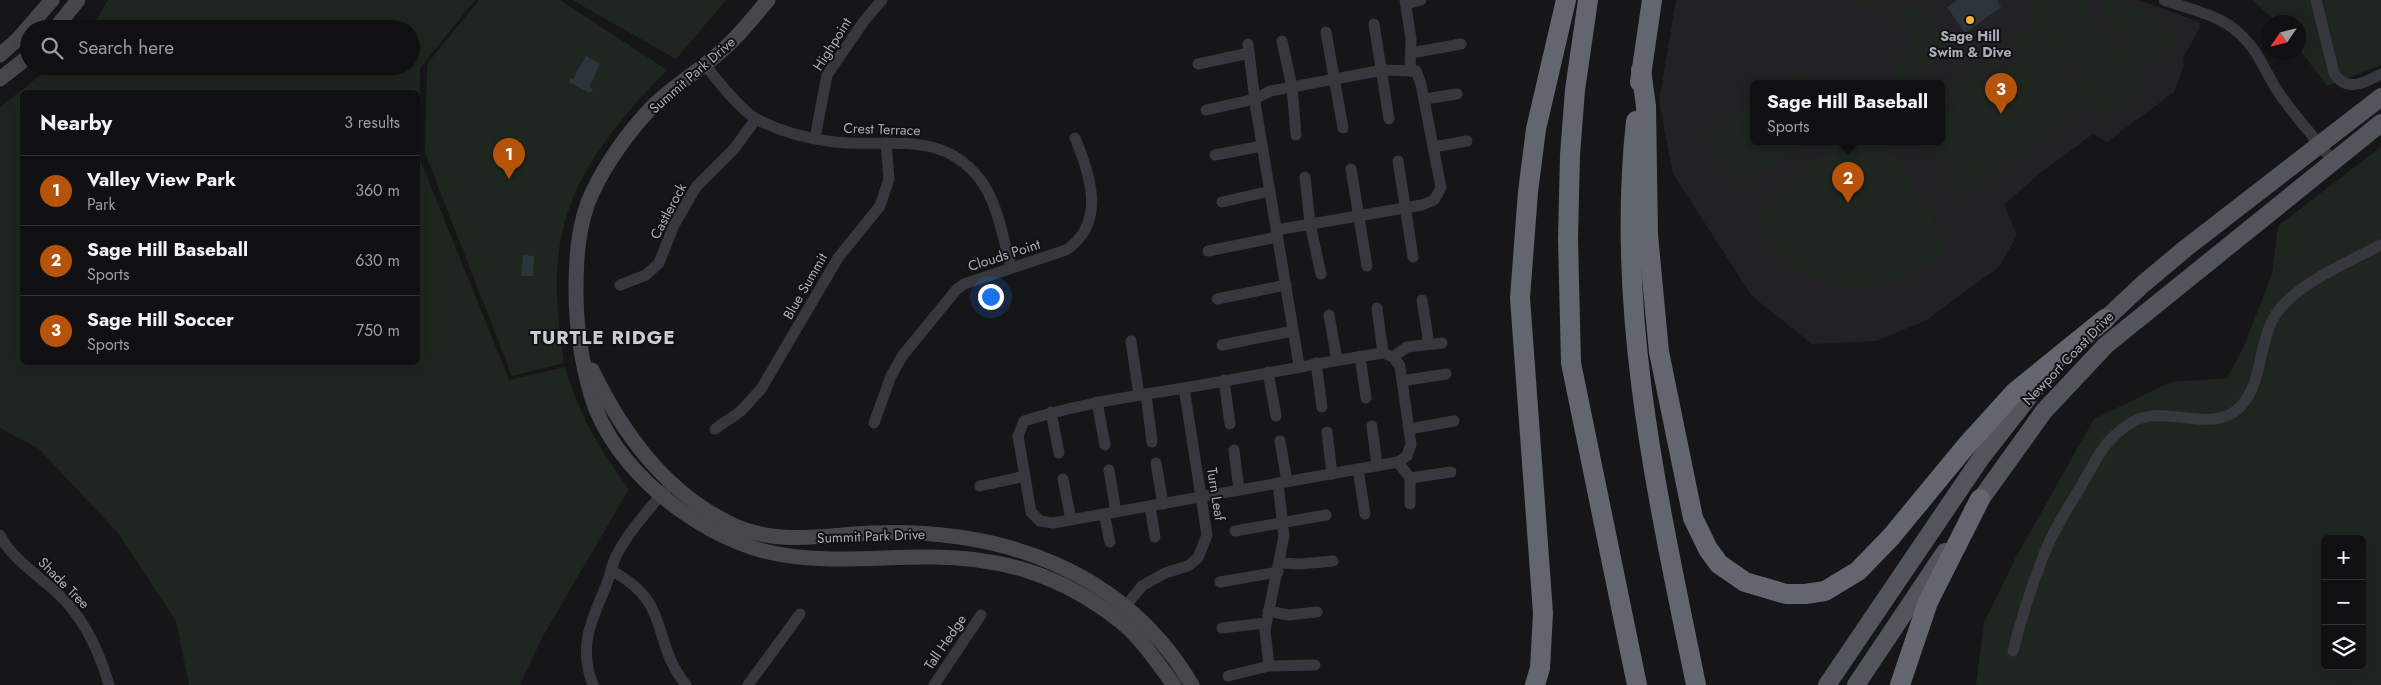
<!DOCTYPE html>
<html lang="en">
<head>
<meta charset="utf-8">
<style>
  :root { --surface:#101012; --page:#1e1e20; --text:#f1f3f6; --muted:#9c9d9f; --line:#303032; --accent:#b45309 }
  body { margin:0; font-family:Jost,sans-serif; background:var(--page); color:var(--text) }
  .controls { position:absolute; right:15px; bottom:15px; display:grid; overflow:hidden; border-radius:8px; box-shadow:0 5px 20px #0002 }
  .controls button { width:45px; height:45px; display:grid; place-items:center; padding:0; border:0; border-bottom:1px solid var(--line); background:var(--surface); color:var(--text); font:25px sans-serif }
  .compass { position:absolute; left:2261px; top:15px; width:45px; height:45px; border-radius:50%; background:var(--surface); box-shadow:0 5px 20px #0002; rotate:235deg }
  .you { position:absolute; left:990px; top:296px; width:18px; height:18px; margin:-12px; border:4px solid #fff; border-radius:50%; background:#1a73e8; box-shadow:0 0 0 8px #1a73e833 }
  .badge { display:grid; place-items:center; width:32px; height:32px; border-radius:50%; background:var(--accent); color:#fff; font-size:16px; font-weight:700 }
  .pin { position:absolute; translate:-50% -41px; filter:drop-shadow(0 1px 2px #0008) }
  .pin::after { content:''; position:absolute; top:26px; width:18px; height:15px; background:inherit; clip-path:polygon(0 0,100% 0,50% 100%) }
  .popup { position:absolute; left:1750px; top:80px; width:195px; height:65px; box-sizing:border-box; display:grid; place-content:center; border-radius:8px; background:var(--surface); filter:drop-shadow(0 1px 4px #0005); font-size:16px; white-space:nowrap; color:var(--muted) }
  .popup b { font-size:19px; color:var(--text) }
  .popup::after { content:''; position:absolute; left:50%; top:100%; margin-left:-10px; border:10px solid transparent; border-top-color:var(--surface) }
  .list { margin:0; padding:0; list-style:none }
  h2 { display:flex; justify-content:space-between; align-items:center; height:65px; margin:0; padding:0 20px; font-size:21px }
  h2 small { font-size:16px; font-weight:400; color:var(--muted) }
  .list li { display:grid; grid-template-columns:32px 1fr auto; gap:15px; align-items:center; box-sizing:border-box; height:70px; padding:0 20px; border-top:1px solid var(--line) }
  .list b { display:block; font-size:19px; white-space:nowrap }
  .list p { margin:0; font-size:16px; white-space:nowrap; color:var(--muted) }
  .list em { font-size:16px; font-style:normal; color:var(--muted) }
  .icon { flex:none; width:28px; height:28px; fill:none; stroke:currentColor; stroke-width:2; stroke-linecap:round; stroke-linejoin:round }
  .map { position:relative; flex:none; width:2381px; height:685px; overflow:hidden }
  .search { position:absolute; background:var(--surface); box-shadow:0 5px 20px #0002; left:20px; top:20px; width:400px; height:55px; display:flex; align-items:center; gap:12px; box-sizing:border-box; padding:0 18px; border-radius:28px; color:var(--muted); font-size:19px }
  .panel { position:absolute; background:var(--surface); box-shadow:0 5px 20px #0002; left:20px; top:90px; width:400px; height:275px; border-radius:8px }
  .map>svg:first-child { display:block }
  .built { fill:#222225; fill-rule:evenodd }
  .green { fill:#1e261f; fill-rule:evenodd }
  .water { fill:#2c353c }
  .lines { fill:none; stroke-linecap:round; stroke-linejoin:round }
  .street { stroke:#37383d; stroke-width:11 }
  .secondary { stroke:#45474d; stroke-width:15 }
  .primary { stroke:#53555c; stroke-width:18 }
  .highway { stroke:#63666e; stroke-width:20 }
  .poi-dot { fill:#f2b134; stroke:#111113; stroke-width:2 }
  .labels { text-anchor:middle; stroke-width:4; stroke-linejoin:round; paint-order:stroke }
  .poi-label { font-size:14px; font-weight:bold; fill:#a8adb8; stroke:#111113 }
  .street-label { font-size:14px; fill:#a8adb8; stroke:#111113 }
  .district-label { font-size:19px; font-weight:bold; letter-spacing:1px; fill:#c9ccd4; stroke:#111113 }
</style>
</head>
<body>
<div class="map">
<svg width="2381" height="685" viewBox="0 0 2381 685">
  <rect width="100%" height="100%" fill="#161618"/>
  <path class="built" d="M1676,0H2139L2199,22L2200,28L2183,58L2184,65L2174,92L2107,142L2093,134L2039,174L2004,205L2017,235L2000,266L1925,321L1876,341L1812,344L1752,296L1673,174L1659,102ZM1754,84H1942V142H1754Z"/>
  <g class="green">
    <path d="M108,0H475L420,68V159L509,380L565,367C579,415 600,450 629,489L543,636L520,685H189L176,621L118,533L39,449L0,428V107L52,66H411V29H90ZM22,92H418V362H22Z"/>
    <path d="M479,0H560L667,70C621,117 574,171 561,238C553,278 558,323 564,363L512,376L425,153L427,64Z"/>
    <polygon points="572,0 726,0 676,59"/>
    <polygon points="1859,0 1882,0 1867,11"/>
    <polygon points="1914,0 1951,52 1906,84 1884,84 1897,75 1889,64 1914,46 1892,15"/>
    <polygon points="2043,0 2083,0 2147,88 2107,117 2029,10"/>
    <path d="M2096,0C2117,0 2141,2 2154,20L2128,39L2124,34L2122,35Z"/>
    <polygon points="2252,0 2381,0 2381,65 2327,86 2299,49 2298,22 2277,22"/>
    <polygon points="2164,19 2178,39 2137,69 2123,48"/>
    <path d="M2036,25L2088,97L2087,107L1970,193L1958,195L1920,142H1923L1956,188L1964,192L2086,103C2085,97 2049,43 2044,40C2041,38 2039,39 2036,39L1942,109V93Z"/>
    <polygon points="2042,41 2083,97 1959,186 1927,142 1942,142 1942,114"/>
    <polygon points="1801,71 1810,84 1782,84"/>
    <polygon points="1754,104 1754,142 1804,142 1740,187 1706,138"/>
    <path d="M1844,142H1882L1931,212L1943,247L1942,252C1930,261 1918,271 1904,277C1863,295 1809,286 1779,252C1770,243 1764,231 1757,221L1797,174Z"/>
    <path d="M2381,147V685H1976L1984,623L2016,557L2094,419L2171,382L2227,378L2244,346L2272,274L2278,226ZM2325,539H2362V666H2325Z"/>
  </g>
  <g class="water">
    <polygon points="1957,0 1997,0 2001,7 1965,33 1947,7"/>
    <polygon points="586,56 600,64 589,87 593,89 590,93 569,82 570,78 573,79"/>
    <polygon points="523,255 534,256 533,276 521,276"/>
  </g>
  <g class="lines">
    <g class="street">
      <polyline points="1405,0 1411,39 1410,71"/>
      <path d="M2164,0C2186,8 2215,14 2234,29C2256,46 2262,65 2275,87C2292,114 2315,137 2333,162"/>
      <path d="M2316,0L2334,73C2346,93 2365,83 2381,74"/>
      <polyline points="1406,4 1421,0"/>
      <polyline points="1374,24 1389,119"/>
      <polyline points="1326,32 1343,128"/>
      <polyline points="1282,41 1292,87 1296,135"/>
      <polyline points="1248,44 1256,109 1299,365"/>
      <polyline points="1411,53 1461,44"/>
      <polyline points="1198,64 1249,53"/>
      <path d="M705,65C717,80 741,111 758,120C780,131 809,139 834,142C888,148 940,129 979,178C998,202 1003,239 1011,267"/>
      <polyline points="1424,99 1457,94"/>
      <polyline points="1206,110 1255,99 1270,91 1383,70 1416,71 1421,84 1441,188 1434,200 1422,205 1276,230"/>
      <polyline points="815,138 827,75 864,21 882,0"/>
      <polyline points="1433,147 1467,141"/>
      <polyline points="1215,155 1262,146"/>
      <polyline points="1398,161 1413,257"/>
      <polyline points="1351,169 1367,266"/>
      <polyline points="1305,177 1310,224 1321,274"/>
      <polyline points="1222,202 1270,191"/>
      <polyline points="1208,251 1278,237"/>
      <polyline points="620,285 646,275 659,263 674,225 696,187 734,149 756,119"/>
      <polyline points="1217,299 1286,285"/>
      <polyline points="1422,300 1429,344"/>
      <polyline points="1377,308 1383,353"/>
      <polyline points="1329,315 1337,360"/>
      <polyline points="1131,341 1139,395"/>
      <polyline points="1222,345 1293,331"/>
      <path d="M1383,353L1393,357L1400,366L1411,444L1407,456L1398,462L1053,523L1040,521L1031,512L1018,436L1024,421C1076,404 1130,397 1184,388C1251,377 1316,363 1383,353Z"/>
      <polyline points="1360,356 1366,398"/>
      <polyline points="1393,357 1407,347 1442,343"/>
      <polyline points="1316,363 1322,407"/>
      <polyline points="1268,372 1276,416"/>
      <polyline points="1224,380 1230,424"/>
      <polyline points="1402,381 1446,374"/>
      <polyline points="1146,394 1152,442"/>
      <polyline points="1097,402 1105,445"/>
      <polyline points="1051,412 1059,453"/>
      <path d="M874,423L891,376L903,355L957,289L964,284L1066,250C1107,223 1090,174 1075,138"/>
      <polyline points="1372,426 1377,466"/>
      <polyline points="715,429 741,411 761,389 838,258 880,206 889,179 886,143"/>
      <polyline points="1409,429 1454,421"/>
      <polyline points="1327,432 1332,474"/>
      <polyline points="1280,441 1287,482"/>
      <polyline points="1234,450 1239,490"/>
      <polyline points="1398,462 1410,478 1410,504"/>
      <polyline points="1156,463 1163,504"/>
      <polyline points="1358,469 1365,514"/>
      <polyline points="1109,470 1116,512"/>
      <polyline points="1410,478 1451,472"/>
      <polyline points="1063,479 1071,520"/>
      <polyline points="980,486 1025,476"/>
      <polyline points="1150,506 1155,537"/>
      <polyline points="1104,514 1110,542"/>
      <polyline points="1235,531 1326,515"/>
      <path d="M0,535C9,556 40,577 56,592C84,617 99,650 109,685"/>
      <polyline points="1281,563 1300,564 1333,561"/>
      <path d="M612,571C673,603 650,641 686,685"/>
      <polyline points="1220,582 1278,572"/>
      <polyline points="1268,611 1288,615 1317,612"/>
      <polyline points="1120,613 1142,586 1165,573 1188,566 1198,558 1207,535 1184,388"/>
      <polyline points="1222,628 1266,623"/>
      <path d="M2013,651C2021,619 2031,588 2043,557C2053,530 2070,505 2084,481C2092,467 2100,450 2111,439C2120,430 2132,420 2145,417C2175,410 2217,432 2240,407C2263,383 2258,346 2273,319C2288,288 2351,260 2381,245"/>
      <polyline points="1269,666 1265,630 1284,536 1278,483"/>
      <polyline points="1228,676 1269,666 1315,665"/>
      <path d="M593,685C578,647 591,621 606,586C609,578 611,569 614,561C623,538 650,508 666,489"/>
      <polyline points="748,685 800,614"/>
      <polyline points="934,685 981,615"/>
    </g>
    <g class="secondary">
      <path d="M768,0C755,15 743,31 729,44C706,67 675,84 652,107C629,131 606,163 592,193C578,223 576,259 576,291C576,325 582,363 591,395C613,469 695,534 768,552C820,564 873,557 926,557C1000,556 1063,575 1121,622C1142,639 1158,664 1174,685"/>
      <polyline points="55,29 78,0"/>
      <polyline points="0,55 18,39 52,0"/>
      <polyline points="0,79 29,56"/>
      <path d="M592,370C623,434 665,492 731,524C776,546 824,535 872,533C1001,528 1123,569 1192,685"/>
    </g>
    <g class="primary">
      <polyline points="2096,328 2143,284 2186,248 2381,97"/>
      <polyline points="1973,510 2044,411 2106,345 2381,123"/>
      <polyline points="1827,685 1981,458 2034,390 2052,371"/>
      <polyline points="1856,685 1945,552"/>
    </g>
    <g class="highway">
      <polyline points="1588,0 1575,90 1570,155 1568,239 1571,363 1637,685"/>
      <polyline points="1641,70 1646,106 1648,235 1659,352 1693,518 1708,549 1719,564 1745,582 1786,594 1805,594 1825,591 1858,571 1891,537 1966,446 2015,392 2105,319"/>
      <polyline points="1640,82 1652,0"/>
      <path d="M1636,121C1615,312 1658,499 1696,685"/>
      <polyline points="1535,685 1540,668 1543,613 1520,298 1528,192 1536,129 1566,0"/>
      <polyline points="1900,685 1928,602 1980,499"/>
    </g>
  </g>
  <circle class="poi-dot" cx="1970" cy="20" r="5"/>
  <g class="labels">
    <g class="poi-label">
      <text x="1970" y="41">Sage Hill<tspan x="1970" dy="16">Swim &amp; Dive</tspan></text>
    </g>
    <g class="street-label">
      <text transform="translate(832 44) rotate(-58)" y="5">Highpoint</text>
      <text transform="translate(692 75) rotate(-41)" y="5">Summit Park Drive</text>
      <text transform="translate(882 129) rotate(2)" y="5">Crest Terrace</text>
      <text transform="translate(668 211) rotate(-62)" y="5">Castlerock</text>
      <text transform="translate(1004 255) rotate(-18)" y="5">Clouds Point</text>
      <text transform="translate(805 286) rotate(-60)" y="5">Blue Summit</text>
      <text transform="translate(2068 358) rotate(-46)" y="5">Newport Coast Drive</text>
      <text transform="translate(1216 494) rotate(81)" y="5">Turn Leaf</text>
      <text transform="translate(871 536) rotate(-2)" y="5">Summit Park Drive</text>
      <text transform="translate(64 583) rotate(45)" y="5">Shade Tree</text>
      <text transform="translate(945 642) rotate(-56)" y="5">Tall Hedge</text>
    </g>
    <g class="district-label">
      <text x="603" y="344">TURTLE RIDGE</text>
    </g>
  </g>
</svg>
<div class="controls">
<button>+</button>
<button>−</button>
<button><svg class="icon" aria-label="layers" viewBox="0 0 24 24"><path d="M12 4l9 5-9 5-9-5zM3 14l9 5 9-5"/></svg></button>
</div>
<svg class="compass" viewBox="-18 -18 36 36"><path d="M0-13l5 13h-10z" fill="#e53935"/><path d="M0 13l5-13h-10z" fill="#9c9d9f"/></svg>
<div class="you"></div>
<div class="pin badge" style="left:509px;top:179px">1</div>
<div class="pin badge" style="left:1848px;top:203px">2</div>
<div class="popup"><b>Sage Hill Baseball</b>Sports</div>
<div class="pin badge" style="left:2001px;top:114px">3</div>
<div class="search"><svg class="icon" aria-label="search" viewBox="0 0 24 24"><circle cx="10" cy="10" r="6"/><path d="M15 15l6 6"/></svg>Search here</div>
<section class="panel">
<h2>Nearby<small>3 results</small></h2>
<ul class="list">
<li><span class="badge">1</span><div><b>Valley View Park</b><p>Park</p></div><em>360 m</em></li>
<li><span class="badge">2</span><div><b>Sage Hill Baseball</b><p>Sports</p></div><em>630 m</em></li>
<li><span class="badge">3</span><div><b>Sage Hill Soccer</b><p>Sports</p></div><em>750 m</em></li>
</ul>
</section>
</div>
</body>
</html>
